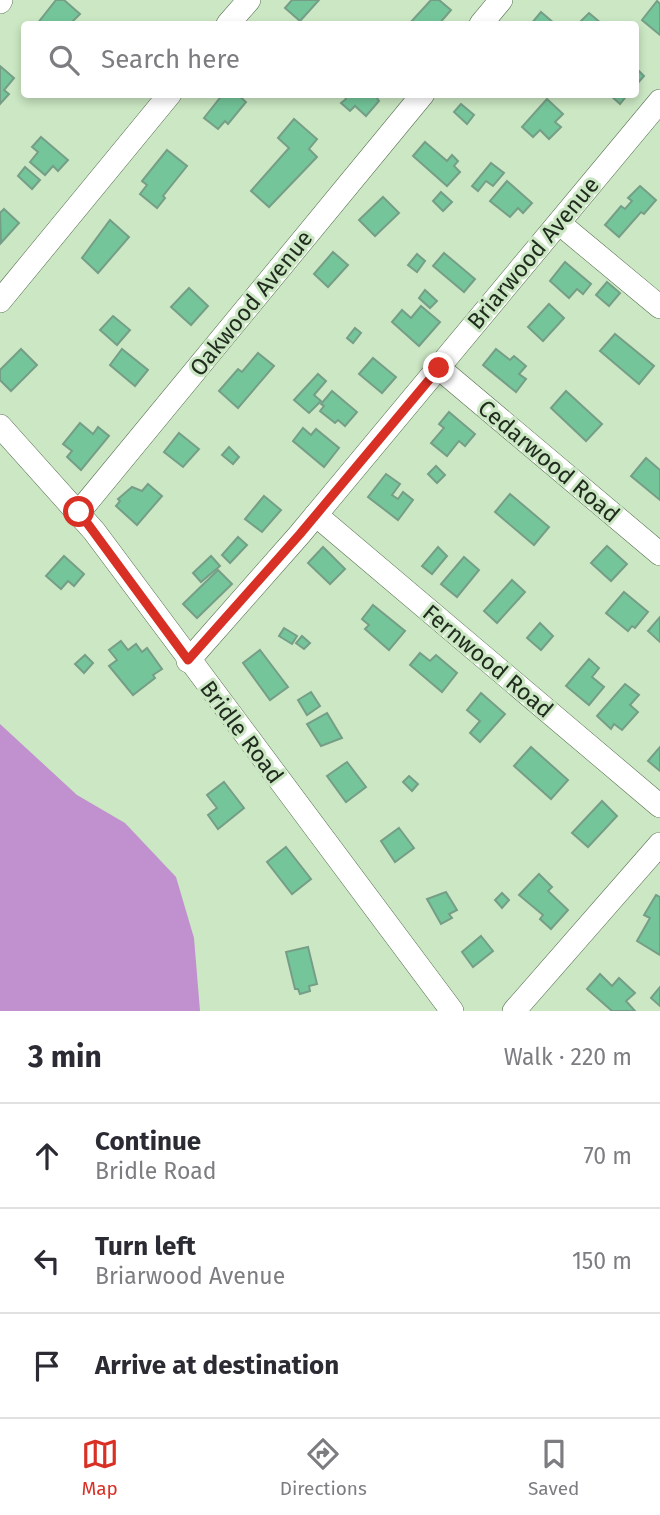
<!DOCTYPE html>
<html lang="en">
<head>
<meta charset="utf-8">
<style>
  :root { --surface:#fff; --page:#f7f7f7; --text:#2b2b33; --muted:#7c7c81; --line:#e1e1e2; --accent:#d93025 }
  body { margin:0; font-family:"Fira Sans",sans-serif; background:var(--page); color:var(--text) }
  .stop { position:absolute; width:21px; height:21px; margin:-16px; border:5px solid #d93025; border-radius:50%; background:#fff }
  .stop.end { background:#d93025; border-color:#fff; box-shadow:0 2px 7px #0008 }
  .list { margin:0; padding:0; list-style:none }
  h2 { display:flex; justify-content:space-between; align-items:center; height:91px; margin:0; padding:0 28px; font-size:30px }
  h2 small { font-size:23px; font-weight:400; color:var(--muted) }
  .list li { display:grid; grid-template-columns:46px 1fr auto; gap:21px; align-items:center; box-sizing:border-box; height:105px; padding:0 28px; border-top:2px solid var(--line) }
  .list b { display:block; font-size:26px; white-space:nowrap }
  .list p { margin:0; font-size:23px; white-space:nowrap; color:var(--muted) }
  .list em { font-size:23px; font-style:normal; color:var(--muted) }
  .icon { flex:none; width:38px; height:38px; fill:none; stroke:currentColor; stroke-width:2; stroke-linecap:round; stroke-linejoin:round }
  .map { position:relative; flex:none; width:660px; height:1011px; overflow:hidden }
  .search { position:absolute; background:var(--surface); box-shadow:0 4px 10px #0003; left:21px; right:21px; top:21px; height:77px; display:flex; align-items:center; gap:18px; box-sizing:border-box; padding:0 24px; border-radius:7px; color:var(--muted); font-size:26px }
  .sheet { height:406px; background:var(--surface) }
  nav { display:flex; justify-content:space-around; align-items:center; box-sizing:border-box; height:98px; border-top:2px solid var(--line); background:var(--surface); font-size:19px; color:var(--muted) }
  nav a { display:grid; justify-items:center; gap:4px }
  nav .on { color:var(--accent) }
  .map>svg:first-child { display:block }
  .water { fill:#c190ce }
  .building { fill:#74c69a; stroke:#769e87; stroke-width:2 }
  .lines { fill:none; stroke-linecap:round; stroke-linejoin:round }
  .minor-casing { stroke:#556d4e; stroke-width:24 }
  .minor { stroke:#fff; stroke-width:23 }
  .route { stroke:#d93025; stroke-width:9 }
  .labels { text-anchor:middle; stroke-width:6; stroke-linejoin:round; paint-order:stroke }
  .street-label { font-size:23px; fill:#212c1e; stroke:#cbe7c3 }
</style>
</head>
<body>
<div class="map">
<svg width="660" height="1011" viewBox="0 0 660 1011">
  <rect width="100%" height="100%" fill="#cbe7c3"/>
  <polygon class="water" points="0,724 77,795 125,823 176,877 194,938 200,1011 0,1011"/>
  <g class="building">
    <polygon points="56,0 64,0 80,14 70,24 37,24"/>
    <polygon points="292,0 319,0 300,21 285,8"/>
    <polygon points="431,0 439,0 451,10 439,24 409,24"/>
    <polygon points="657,1 660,4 660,35 642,20"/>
    <polygon points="541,12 555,24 531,24"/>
    <polygon points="589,13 602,24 601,24 580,22"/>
    <polygon points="0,66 14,78 4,90 9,94 0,104"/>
    <polygon points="636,68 644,76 636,85"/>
    <polygon points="223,94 237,94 246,102 228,124 225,121 218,129 204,118"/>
    <polygon points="344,94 374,94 379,101 366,116 355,106 350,111 341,103 346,99"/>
    <polygon points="609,94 628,94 620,104"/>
    <polygon points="547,99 563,114 555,122 561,127 549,139 540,130 533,137 522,127"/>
    <polygon points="461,104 474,115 467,124 454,112"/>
    <polygon points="294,119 317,139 309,149 317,157 269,207 251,191 289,148 278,138"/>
    <polygon points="41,137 68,160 58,171 53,166 45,175 30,162 38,152 32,147"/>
    <polygon points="425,142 447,161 452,155 458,161 454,166 460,172 447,186 413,156"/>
    <polygon points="167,150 187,166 163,196 165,198 157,208 140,194 147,185 142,181"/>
    <polygon points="491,163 504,173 493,186 486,181 478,191 472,186"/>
    <polygon points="25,167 40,180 32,189 18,176"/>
    <polygon points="507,181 532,203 523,213 518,208 510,217 490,201"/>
    <polygon points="640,186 656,200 644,214 641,212 619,237 605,225 621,206 625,209 632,201 628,198"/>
    <polygon points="441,192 452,202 443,211 433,201"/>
    <polygon points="383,197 399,213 375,236 359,220"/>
    <polygon points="4,209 19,223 1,243 0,213"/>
    <polygon points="110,220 129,237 98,273 82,258"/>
    <polygon points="333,252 348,265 328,287 314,274"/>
    <polygon points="444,253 475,279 464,292 433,266"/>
    <polygon points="417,254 425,261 417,272 408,265"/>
    <polygon points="565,262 591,284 583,294 577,289 569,298 550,281"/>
    <polygon points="607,282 620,293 609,306 596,295"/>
    <polygon points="189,288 208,306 191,325 171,307"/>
    <polygon points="425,290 437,301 430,308 419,298"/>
    <polygon points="549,304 564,318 543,341 528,327"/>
    <polygon points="421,306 440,322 419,346 392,322 402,310 411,318"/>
    <polygon points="113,316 130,330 117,345 100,330"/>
    <polygon points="355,328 361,333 353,343 347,338"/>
    <polygon points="615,334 654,366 639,384 600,351"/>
    <polygon points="21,349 37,365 11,391 0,380 0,370"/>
    <polygon points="122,349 148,370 135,386 110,365"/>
    <polygon points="496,349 510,360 514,356 526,366 519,374 526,379 516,392 483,365"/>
    <polygon points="258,353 274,366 238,408 219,391 238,369 242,372"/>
    <polygon points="373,358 396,377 382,393 359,374"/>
    <polygon points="318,374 326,381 314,395 321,401 309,413 294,400"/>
    <polygon points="332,391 357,412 345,426 338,420 335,423 320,411 324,406 321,404"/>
    <polygon points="566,391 602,424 586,441 551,408"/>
    <polygon points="449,412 475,434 465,446 459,441 447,456 431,443 444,428 439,424"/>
    <polygon points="80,423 93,434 98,427 109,436 81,470 67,457 72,451 63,444"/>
    <polygon points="303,428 311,435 316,429 339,448 324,467 293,441"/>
    <polygon points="179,433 199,449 183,467 164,452"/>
    <polygon points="229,447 239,457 233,464 222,455"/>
    <polygon points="646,458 660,470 660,500 631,476"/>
    <polygon points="436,466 445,475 437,483 428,474"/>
    <polygon points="386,474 400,484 392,495 398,499 403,492 413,500 398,520 368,497"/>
    <polygon points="148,484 162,496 137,525 116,506 120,501 118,499 132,487 142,491"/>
    <polygon points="510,494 549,527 534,545 495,512"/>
    <polygon points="264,496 281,510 262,532 245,519"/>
    <polygon points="238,537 247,545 230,563 222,555"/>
    <polygon points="607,546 627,564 611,581 591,563"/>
    <polygon points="323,547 345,569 330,584 308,563"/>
    <polygon points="438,547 447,556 432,574 422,566"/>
    <polygon points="64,556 84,574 74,586 68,581 61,589 46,576"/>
    <polygon points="211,556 220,566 201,582 193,573"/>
    <polygon points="464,557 479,570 457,597 441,584"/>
    <polygon points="218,570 232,584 197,618 183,604"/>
    <polygon points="512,580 525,592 497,623 484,611"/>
    <polygon points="624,592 648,612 635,628 632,626 628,631 606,613"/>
    <polygon points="373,605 405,631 389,650 365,629 369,625 362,619"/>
    <polygon points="660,617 660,642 648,631"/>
    <polygon points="540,623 553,636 541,650 527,638"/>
    <polygon points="284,628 297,636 292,644 279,636"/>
    <polygon points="302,636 310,643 304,649 296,643"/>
    <polygon points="121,641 128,650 136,644 142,652 147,648 162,669 153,675 155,678 133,695 109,666 117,660 109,650"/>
    <polygon points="260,650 288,687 270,700 243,663"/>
    <polygon points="420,653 430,661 436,655 457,673 442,692 410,665"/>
    <polygon points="85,655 93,663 84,673 75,664"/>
    <polygon points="589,659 599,668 592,677 604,687 589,705 566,686"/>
    <polygon points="625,684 639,695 630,705 638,712 622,730 614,724 611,729 597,716"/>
    <polygon points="311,692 320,706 307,715 298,700"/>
    <polygon points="481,693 505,714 480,742 470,733 480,721 467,710"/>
    <polygon points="327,713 342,738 321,746 307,724"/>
    <polygon points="531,747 568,780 551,799 514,766"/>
    <polygon points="660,747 660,771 648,761"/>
    <polygon points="347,762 366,787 346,802 327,776"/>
    <polygon points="409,776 418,784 412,791 403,782"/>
    <polygon points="224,782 244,808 218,829 208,815 217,808 207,795"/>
    <polygon points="602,801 617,816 588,847 572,833"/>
    <polygon points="399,828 414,848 395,862 381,841"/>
    <polygon points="286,847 311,879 292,894 267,862"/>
    <polygon points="539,874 552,887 548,891 568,910 551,929 540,919 543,915 519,895"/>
    <polygon points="446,892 457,910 449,914 452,918 441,924 427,899"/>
    <polygon points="502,893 509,900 502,908 495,900"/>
    <polygon points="656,895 660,897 660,955 637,941 650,918 644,915"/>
    <polygon points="481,936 493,951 473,967 462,952"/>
    <polygon points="308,947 317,984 309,986 310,991 300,994 298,989 295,989 286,952"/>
    <polygon points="600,974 612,986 619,978 635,993 626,1001 635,1011 612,1011 587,989"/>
    <polygon points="660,987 660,1006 651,998"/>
  </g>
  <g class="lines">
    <g class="minor-casing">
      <g id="minor">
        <polyline points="0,2 1,0"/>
        <polyline points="228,24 249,0"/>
        <polyline points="481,24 501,0"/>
        <polyline points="559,223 660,307"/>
        <polyline points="0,301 170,94"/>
        <polyline points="439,368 660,554"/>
        <polyline points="0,426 94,531 452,1011"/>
        <polyline points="79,512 423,94"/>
        <polyline points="316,515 660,806"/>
        <polyline points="188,661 300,534 660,101"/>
        <polyline points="514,1011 660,844"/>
      </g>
    </g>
    <use href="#minor" class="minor"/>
  </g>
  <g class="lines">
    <polyline class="route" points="79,512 188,660 300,534 439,368"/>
  </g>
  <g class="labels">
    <g class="street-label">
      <text transform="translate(533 253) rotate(-50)" y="8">Briarwood Avenue</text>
      <text transform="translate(251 303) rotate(-51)" y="8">Oakwood Avenue</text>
      <text transform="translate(549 461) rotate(40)" y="8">Cedarwood Road</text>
      <text transform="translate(488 661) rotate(40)" y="8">Fernwood Road</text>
      <text transform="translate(242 732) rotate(53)" y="8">Bridle Road</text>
    </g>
  </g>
</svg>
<div class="stop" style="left:79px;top:512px"></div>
<div class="stop end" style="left:439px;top:368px"></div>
<div class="search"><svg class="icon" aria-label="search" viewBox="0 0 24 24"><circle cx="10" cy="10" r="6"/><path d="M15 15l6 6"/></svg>Search here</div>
</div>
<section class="sheet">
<h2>3 min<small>Walk · 220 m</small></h2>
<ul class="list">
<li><svg class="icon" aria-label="ahead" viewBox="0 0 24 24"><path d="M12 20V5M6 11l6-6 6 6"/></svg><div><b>Continue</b><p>Bridle Road</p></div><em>70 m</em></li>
<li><svg class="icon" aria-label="left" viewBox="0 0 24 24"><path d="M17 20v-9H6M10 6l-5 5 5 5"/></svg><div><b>Turn left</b><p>Briarwood Avenue</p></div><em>150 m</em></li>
<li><svg class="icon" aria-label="arrive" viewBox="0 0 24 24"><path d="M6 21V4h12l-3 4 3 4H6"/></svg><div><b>Arrive at destination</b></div></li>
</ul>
</section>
<nav>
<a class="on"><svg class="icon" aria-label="map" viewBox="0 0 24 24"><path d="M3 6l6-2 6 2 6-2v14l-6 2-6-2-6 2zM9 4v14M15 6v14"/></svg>Map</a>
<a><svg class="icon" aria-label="directions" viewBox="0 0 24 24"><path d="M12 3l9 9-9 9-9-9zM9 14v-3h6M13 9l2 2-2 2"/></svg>Directions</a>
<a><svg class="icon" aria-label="saved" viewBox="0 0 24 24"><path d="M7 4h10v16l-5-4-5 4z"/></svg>Saved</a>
</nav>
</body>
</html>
